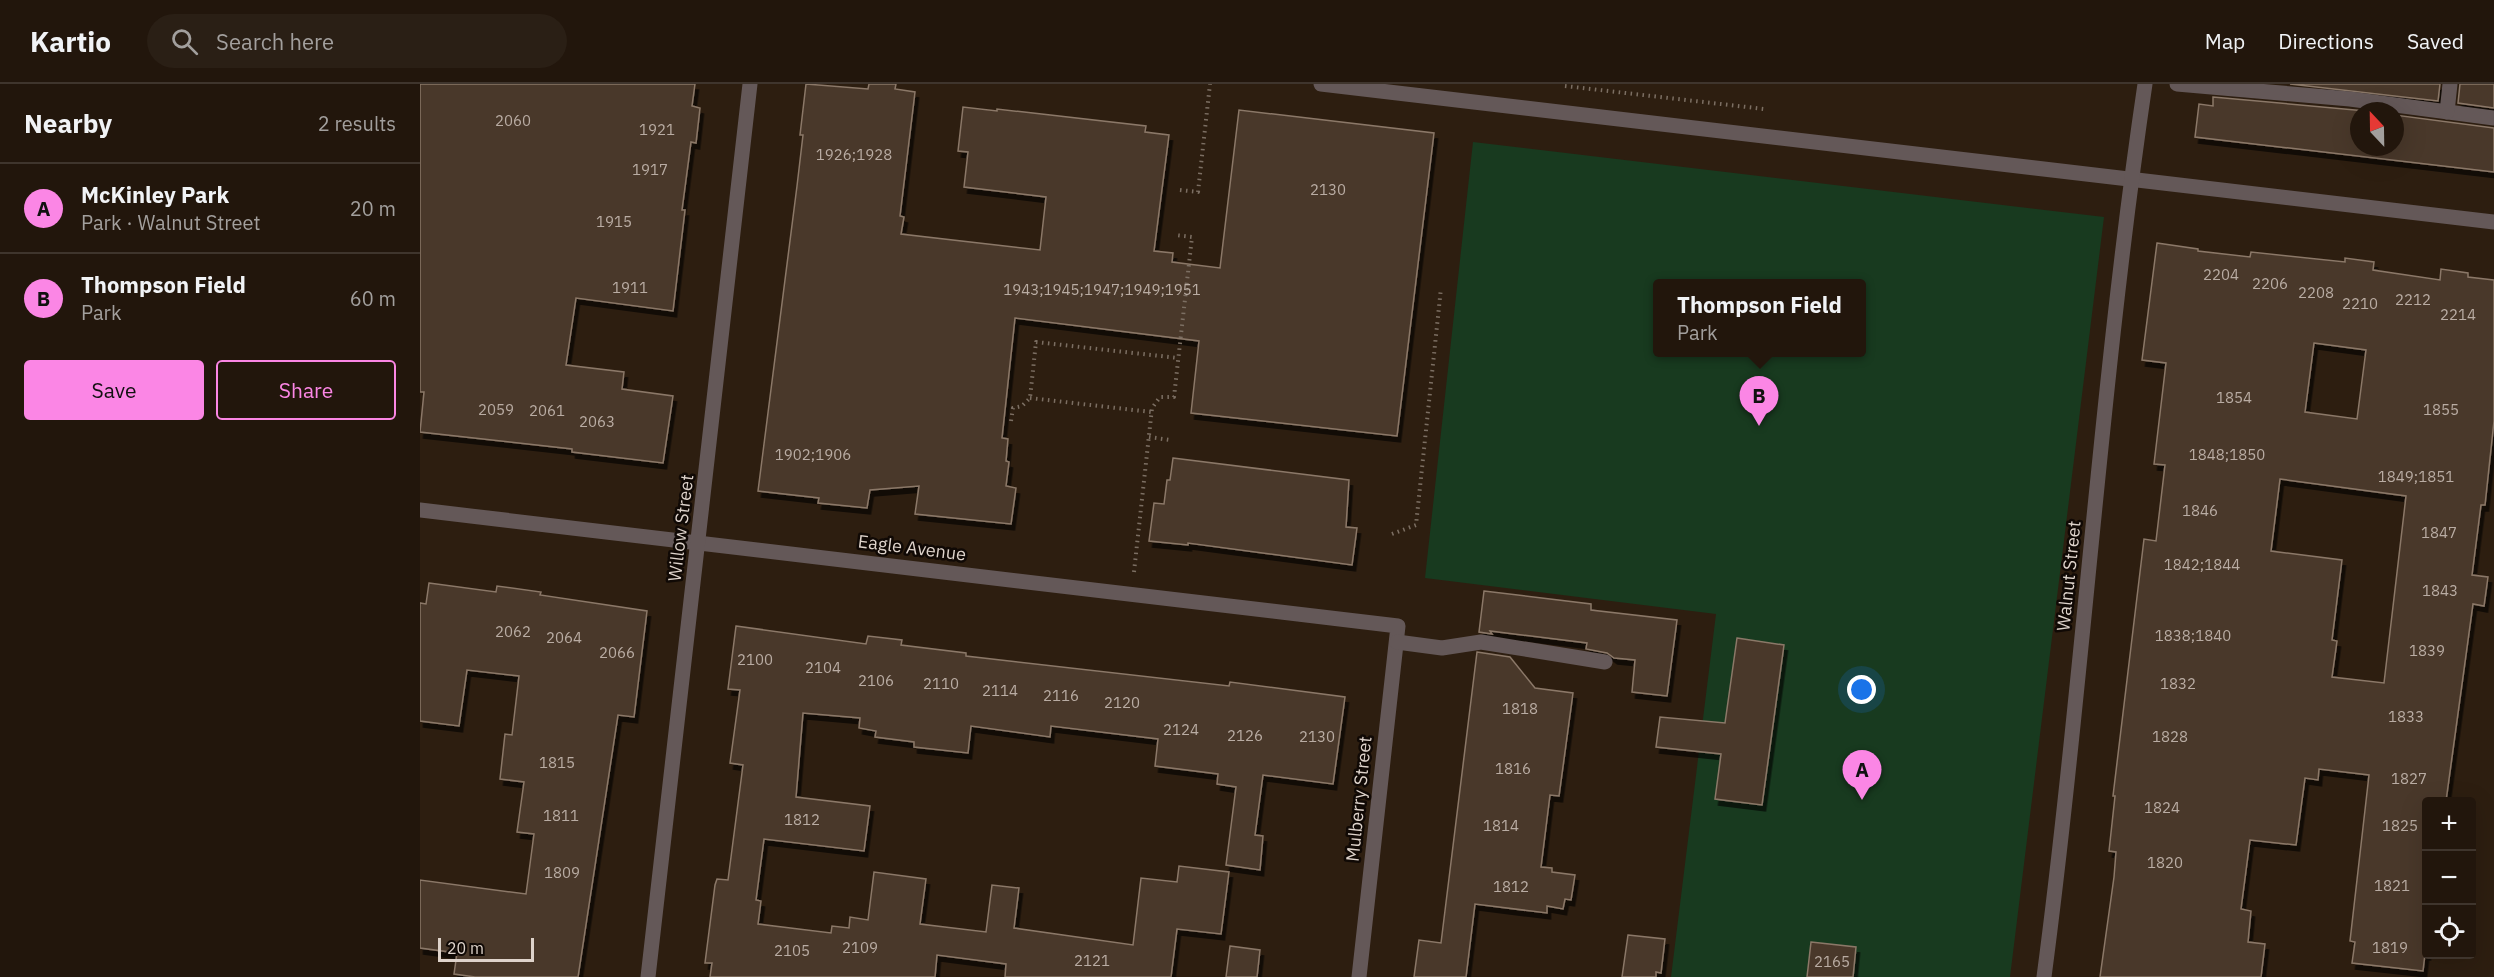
<!DOCTYPE html>
<html lang="en">
<head>
<meta charset="utf-8">
<style>
  :root { --surface:#22160c; --page:#2a1f15; --text:#f1f3f6; --muted:#a29f9d; --line:#3f352d; --accent:#fb86e5 }
  body { margin:0; font-family:"IBM Plex Sans",sans-serif; background:var(--page); color:var(--text) }
  .controls { position:absolute; right:18px; bottom:18px; display:grid; overflow:hidden; border-radius:6px; box-shadow:0 6px 24px #0002 }
  .controls button { width:54px; height:54px; display:grid; place-items:center; padding:0; border:0; border-bottom:2px solid var(--line); background:var(--surface); color:var(--text); font:30px sans-serif }
  .compass { position:absolute; left:1930px; top:18px; width:54px; height:54px; border-radius:50%; background:var(--surface); box-shadow:0 6px 24px #0002; rotate:338deg }
  .scale { position:absolute; left:18px; bottom:15px; width:96px; box-sizing:border-box; padding-left:6px; border:3px solid #ded3cb; border-top:0; font-size:16px; line-height:21px; white-space:nowrap; color:#ded3cb; -webkit-text-stroke:4px #100905; paint-order:stroke }
  .you { position:absolute; left:1442px; top:606px; width:21px; height:21px; margin:-15px; border:4px solid #fff; border-radius:50%; background:#1a73e8; box-shadow:0 0 0 9px #1a73e833 }
  .badge { display:grid; place-items:center; width:39px; height:39px; border-radius:50%; background:var(--accent); color:#111; font-size:20px; font-weight:700 }
  .pin { position:absolute; translate:-50% -50px; filter:drop-shadow(0 2px 3px #0008) }
  .pin::after { content:''; position:absolute; top:32px; width:21px; height:18px; background:inherit; clip-path:polygon(0 0,100% 0,50% 100%) }
  .popup { position:absolute; left:1233px; top:195px; width:213px; height:78px; box-sizing:border-box; display:grid; place-content:center; border-radius:6px; background:var(--surface); filter:drop-shadow(0 2px 4px #0005); font-size:20px; white-space:nowrap; color:var(--muted) }
  .popup b { font-size:22px; color:var(--text) }
  .popup::after { content:''; position:absolute; left:50%; top:100%; margin-left:-12px; border:12px solid transparent; border-top-color:var(--surface) }
  .list { margin:0; padding:0; list-style:none }
  h2 { display:flex; justify-content:space-between; align-items:center; height:78px; margin:0; padding:0 24px; font-size:26px }
  h2 small { font-size:20px; font-weight:400; color:var(--muted) }
  .list li { display:grid; grid-template-columns:39px 1fr auto; gap:18px; align-items:center; box-sizing:border-box; height:90px; padding:0 24px; border-top:2px solid var(--line) }
  .list b { display:block; font-size:22px; white-space:nowrap }
  .list p { margin:0; font-size:20px; white-space:nowrap; color:var(--muted) }
  .list em { font-size:20px; font-style:normal; color:var(--muted) }
  .actions { display:flex; gap:12px; padding:18px 24px }
  .actions a { flex:1; padding:14px 0; border:2px solid var(--accent); border-radius:6px; text-align:center; font-size:21px; color:var(--accent) }
  .actions .main { background:var(--accent); color:#111 }
  .icon { flex:none; width:33px; height:33px; fill:none; stroke:currentColor; stroke-width:2; stroke-linecap:round; stroke-linejoin:round }
  .map { position:relative; flex:none; width:2074px; height:893px; overflow:hidden }
  header { display:flex; align-items:center; gap:36px; box-sizing:border-box; height:84px; padding:0 30px; background:var(--surface); border-bottom:2px solid var(--line) }
  header strong { font-size:28px }
  nav { display:flex; gap:33px; margin-inline-start:auto; font-size:21px }
  .search { width:420px; height:54px; background:var(--page); display:flex; align-items:center; gap:15px; box-sizing:border-box; padding:0 21px; border-radius:33px; color:var(--muted); font-size:22px }
  main { display:flex }
  aside { flex:1; background:var(--surface) }
  .map>svg:first-child { display:block }
  .green { fill:#183a1f; fill-rule:evenodd }
  .building { fill:#49382a; stroke:#8b7868; stroke-width:1.5; fill-rule:evenodd; filter:url(#shadow) }
  .lines { fill:none; stroke-linecap:round; stroke-linejoin:round }
  .path { stroke:#7c6f63; stroke-width:4; stroke-dasharray:1.5 4.5; stroke-linecap:butt }
  .minor { stroke:#645858; stroke-width:15 }
  .labels { text-anchor:middle; stroke-width:5; stroke-linejoin:round; paint-order:stroke }
  .number-label { font-size:15px; fill:#b9aca3 }
  .street-label { font-size:18px; fill:#ded3cb; stroke:#100905 }
</style>
</head>
<body>
<header>
<strong>Kartio</strong>
<div class="search"><svg class="icon" aria-label="search" viewBox="0 0 24 24"><circle cx="10" cy="10" r="6"/><path d="M15 15l6 6"/></svg>Search here</div>
<nav><a>Map</a><a>Directions</a><a>Saved</a></nav>
</header>
<main>
<aside>
<h2>Nearby<small>2 results</small></h2>
<ul class="list">
<li><span class="badge">A</span><div><b>McKinley Park</b><p>Park · Walnut Street</p></div><em>20 m</em></li>
<li><span class="badge">B</span><div><b>Thompson Field</b><p>Park</p></div><em>60 m</em></li>
</ul>
<div class="actions"><a class="main">Save</a><a>Share</a></div>
</aside>
<div class="map">
<svg width="2074" height="893" viewBox="0 0 2074 893">
  <defs>
    <filter id="shadow"><feDropShadow dx="3.5" dy="6" stdDeviation="0" flood-color="#0009"/></filter>
  </defs>
  <rect width="100%" height="100%" fill="#2d1e10"/>
  <path class="green" d="M1053,58L1684,133L1590,893H1251L1296,530L1005,494ZM1237,200H1441V268H1237Z"/>
  <g class="building">
    <polygon points="0,0 275,0 272,22 280,24 276,59 271,58 262,126 265,126 253,227 156,214 146,281 204,288 202,305 253,312 243,379 152,368 152,365 0,348 4,308 0,308"/>
    <polygon points="386,0 448,5 449,0 476,0 475,5 495,8 480,132 484,133 481,150 620,166 626,113 544,103 548,68 538,67 543,23 577,27 577,25 726,42 725,48 749,51 734,167 753,169 752,178 800,184 819,26 1014,49 977,352 771,329 779,257 595,234 582,354 588,355 586,377 589,378 586,402 596,404 591,440 495,430 499,402 450,406 447,424 398,419 399,414 338,407 377,102 383,51 380,51"/>
    <polygon points="1870,0 2020,0 2018,17"/>
    <polygon points="2040,0 2074,0 2074,24 2038,19"/>
    <polygon points="1793,13 1946,27 1939,27 1939,63 1975,63 1975,31 2074,44 2074,88 1775,53 1779,20 1793,22"/>
    <path d="M1737,159L1778,165V167L1830,173L1831,168L1925,178V174L1954,178L1953,186L2020,196L2021,185L2048,189V193L2074,196V337L2065,421H2061L2052,491L2068,493L2064,522L2053,520L2026,717H2007V870H2005L2003,887L1932,879L1935,858L1930,857L1949,691L1899,685L1898,696L1885,694L1876,761L1830,756L1821,825L1831,827L1828,858L1845,860L1841,893H1680L1694,793L1696,768L1689,767L1695,712H1693L1724,455L1736,457L1745,381L1734,380L1746,279L1722,276ZM1894,259L1946,266L1937,335L1885,328ZM1860,395L1986,412L1964,599L1912,593L1917,557L1912,556L1922,476L1851,467Z"/>
    <polygon points="753,374 929,396 926,443 937,444 932,481 768,459 768,461 729,457 734,419 744,420 747,396 750,396"/>
    <polygon points="9,499 76,508 77,502 121,508 120,511 227,527 214,633 198,631 158,893 55,893 34,890 37,869 0,864 0,796 106,810 114,750 97,748 104,698 80,695 85,650 92,651 99,592 47,586 39,642 0,637 0,519 6,520"/>
    <polygon points="1064,507 1171,520 1171,526 1257,536 1247,612 1212,608 1215,576 1194,574 1187,569 1166,565 1167,559 1070,547 1072,550 1059,548"/>
    <polygon points="316,542 446,560 448,552 482,556 481,561 546,569 546,572 809,602 810,598 925,613 913,700 843,691 835,751 843,752 840,786 806,781 816,703 797,700 798,690 735,682 738,655 631,642 630,653 551,642 548,669 494,663 494,658 455,653 456,647 439,644 440,634 383,629 376,713 450,722 444,767 344,755 336,816 341,817 338,840 411,849 412,842 429,844 430,833 448,836 454,788 506,795 500,840 566,848 572,801 599,804 594,844 713,861 721,794 757,798 759,782 809,788 801,850 757,845 751,893 585,893 586,880 517,871 515,893 290,893 292,879 285,879 295,801 297,795 308,796 323,681 310,679 320,606 308,605"/>
    <polygon points="1317,554 1364,561 1342,721 1295,715 1301,670 1236,663 1240,633 1305,639"/>
    <polygon points="1057,568 1090,573 1115,604 1153,609 1139,712 1130,711 1121,783 1132,784 1132,788 1155,791 1151,816 1145,815 1143,825 1127,822 1127,829 1055,820 1046,893 994,893 999,856 1021,859"/>
    <polygon points="1208,851 1245,855 1241,889 1236,888 1236,893 1202,893"/>
    <polygon points="1391,858 1436,863 1433,893 1387,893"/>
    <polygon points="810,862 840,866 837,893 806,893"/>
  </g>
  <g class="lines">
    <g class="path">
      <polyline points="1145,2 1344,25"/>
      <polyline points="760,106 778,108 790,0"/>
      <polyline points="610,314 731,328"/>
      <polyline points="591,337 593,324 602,322 610,314 616,258 758,274"/>
      <polyline points="729,353 750,356"/>
      <polyline points="972,450 996,441 1021,204"/>
      <polyline points="714,488 732,324 740,313 754,313 772,153 755,151"/>
    </g>
    <g class="minor">
      <polyline points="901,0 2074,138"/>
      <polyline points="1757,0 1930,15 2074,34"/>
      <polyline points="2027,28 2030,0"/>
      <polyline points="0,426 978,542 939,893"/>
      <polyline points="977,558 1022,564 1061,558 1185,578"/>
      <polyline points="228,893 330,0"/>
      <path d="M1624,893C1663,596 1681,296 1725,0"/>
    </g>
  </g>
  <g class="labels">
    <g class="number-label">
      <text x="93" y="42">2060</text>
      <text x="237" y="51">1921</text>
      <text x="434" y="76">1926;1928</text>
      <text x="230" y="91">1917</text>
      <text x="908" y="111">2130</text>
      <text x="194" y="143">1915</text>
      <text x="1801" y="196">2204</text>
      <text x="1850" y="205">2206</text>
      <text x="210" y="209">1911</text>
      <text x="682" y="211">1943;1945;1947;1949;1951</text>
      <text x="1896" y="214">2208</text>
      <text x="1993" y="221">2212</text>
      <text x="1940" y="225">2210</text>
      <text x="2038" y="236">2214</text>
      <text x="1814" y="319">1854</text>
      <text x="76" y="331">2059</text>
      <text x="2021" y="331">1855</text>
      <text x="127" y="332">2061</text>
      <text x="177" y="343">2063</text>
      <text x="393" y="376">1902;1906</text>
      <text x="1807" y="376">1848;1850</text>
      <text x="1996" y="398">1849;1851</text>
      <text x="1780" y="432">1846</text>
      <text x="2019" y="454">1847</text>
      <text x="1782" y="486">1842;1844</text>
      <text x="2020" y="512">1843</text>
      <text x="93" y="553">2062</text>
      <text x="1773" y="557">1838;1840</text>
      <text x="144" y="559">2064</text>
      <text x="2007" y="572">1839</text>
      <text x="197" y="574">2066</text>
      <text x="335" y="581">2100</text>
      <text x="403" y="589">2104</text>
      <text x="456" y="602">2106</text>
      <text x="521" y="605">2110</text>
      <text x="1758" y="605">1832</text>
      <text x="580" y="612">2114</text>
      <text x="641" y="617">2116</text>
      <text x="702" y="624">2120</text>
      <text x="1100" y="630">1818</text>
      <text x="1986" y="638">1833</text>
      <text x="761" y="651">2124</text>
      <text x="825" y="657">2126</text>
      <text x="897" y="658">2130</text>
      <text x="1750" y="658">1828</text>
      <text x="137" y="684">1815</text>
      <text x="1093" y="690">1816</text>
      <text x="1989" y="700">1827</text>
      <text x="1742" y="729">1824</text>
      <text x="141" y="737">1811</text>
      <text x="382" y="741">1812</text>
      <text x="1081" y="747">1814</text>
      <text x="1980" y="747">1825</text>
      <text x="1745" y="784">1820</text>
      <text x="142" y="794">1809</text>
      <text x="1972" y="807">1821</text>
      <text x="1091" y="808">1812</text>
      <text x="440" y="869">2109</text>
      <text x="1970" y="869">1819</text>
      <text x="372" y="872">2105</text>
      <text x="672" y="882">2121</text>
      <text x="1412" y="883">2165</text>
    </g>
    <g class="street-label">
      <text transform="translate(261 444) rotate(-83)" y="6">Willow Street</text>
      <text transform="translate(492 464) rotate(7)" y="6">Eagle Avenue</text>
      <text transform="translate(1649 492) rotate(-84)" y="6">Walnut Street</text>
      <text transform="translate(939 715) rotate(-84)" y="6">Mulberry Street</text>
    </g>
  </g>
</svg>
<div class="controls">
<button>+</button>
<button>−</button>
<button><svg class="icon" aria-label="locate" viewBox="0 0 24 24"><circle cx="12" cy="12" r="6"/><path d="M12 2v4M12 18v4M2 12h4M18 12h4"/></svg></button>
</div>
<svg class="compass" viewBox="-18 -18 36 36"><path d="M0-13l5 13h-10z" fill="#e53935"/><path d="M0 13l5-13h-10z" fill="#a29f9d"/></svg>
<div class="scale">20 m</div>
<div class="you"></div>
<div class="pin badge" style="left:1442px;top:716px">A</div>
<div class="pin badge" style="left:1339px;top:342px">B</div>
<div class="popup"><b>Thompson Field</b>Park</div>
</div>
</main>
</body>
</html>
